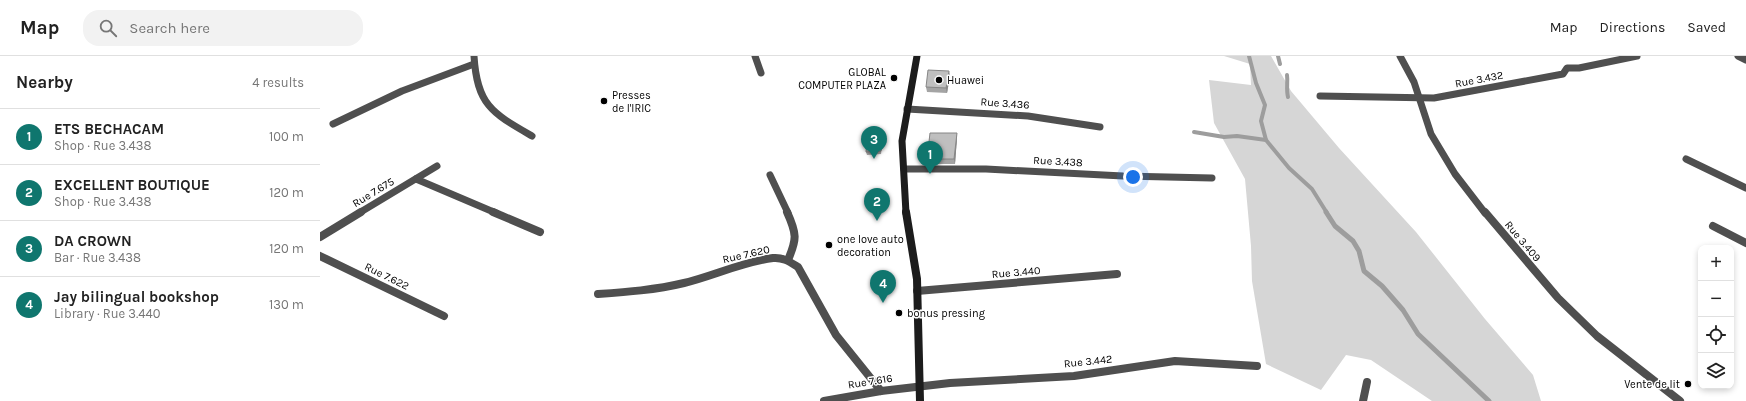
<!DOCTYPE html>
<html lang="en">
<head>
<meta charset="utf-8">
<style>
  :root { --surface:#fff; --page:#f2f2f2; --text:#222; --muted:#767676; --line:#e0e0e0; --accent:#0f766e }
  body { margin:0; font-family:Karla,sans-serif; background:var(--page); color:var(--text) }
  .controls { position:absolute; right:12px; bottom:12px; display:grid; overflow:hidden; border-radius:8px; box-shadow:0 2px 6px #0003 }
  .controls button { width:36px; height:36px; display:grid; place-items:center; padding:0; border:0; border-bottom:1px solid var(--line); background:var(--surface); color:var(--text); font:20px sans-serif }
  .you { position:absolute; left:813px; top:121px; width:14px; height:14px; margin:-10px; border:3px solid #fff; border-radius:50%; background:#1a73e8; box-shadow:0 0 0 6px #1a73e833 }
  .badge { display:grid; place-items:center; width:26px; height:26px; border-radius:50%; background:var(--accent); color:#fff; font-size:13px; font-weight:700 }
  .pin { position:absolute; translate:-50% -33px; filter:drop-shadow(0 1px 2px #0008) }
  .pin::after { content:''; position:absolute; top:21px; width:14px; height:12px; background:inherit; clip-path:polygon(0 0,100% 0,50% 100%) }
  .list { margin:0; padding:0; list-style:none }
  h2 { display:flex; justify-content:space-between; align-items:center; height:52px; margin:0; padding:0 16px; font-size:17px }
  h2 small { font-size:13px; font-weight:400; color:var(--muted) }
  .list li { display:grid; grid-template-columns:26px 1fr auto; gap:12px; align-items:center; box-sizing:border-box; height:56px; padding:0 16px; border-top:1px solid var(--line) }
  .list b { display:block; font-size:15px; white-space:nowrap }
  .list p { margin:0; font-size:13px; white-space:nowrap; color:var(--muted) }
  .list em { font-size:13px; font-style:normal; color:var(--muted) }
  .icon { flex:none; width:22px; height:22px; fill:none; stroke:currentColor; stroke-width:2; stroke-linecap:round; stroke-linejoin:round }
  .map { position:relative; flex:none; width:1426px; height:345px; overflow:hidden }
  header { display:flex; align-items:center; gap:24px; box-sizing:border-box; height:56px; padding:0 20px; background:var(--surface); border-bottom:1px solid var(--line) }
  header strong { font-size:19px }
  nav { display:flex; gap:22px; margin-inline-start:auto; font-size:14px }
  .search { width:280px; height:36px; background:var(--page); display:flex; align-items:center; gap:10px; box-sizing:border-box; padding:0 14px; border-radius:16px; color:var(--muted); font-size:15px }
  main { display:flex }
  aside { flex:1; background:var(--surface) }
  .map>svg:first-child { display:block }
  .green { fill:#d6d6d6 }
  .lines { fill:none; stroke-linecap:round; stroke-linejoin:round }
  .stream-far1 { stroke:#9d9d9d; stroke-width:4 }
  .stream { stroke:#9d9d9d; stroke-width:5 }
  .minor-far1 { stroke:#4f4f4f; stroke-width:7 }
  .minor { stroke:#4f4f4f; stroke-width:8 }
  .secondary-far1 { stroke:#1c1c1c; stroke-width:7 }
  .secondary { stroke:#1c1c1c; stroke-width:8 }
  .wall { fill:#a4a4a4 }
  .shaded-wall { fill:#868686 }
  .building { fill:#bfbfbf; stroke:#868686 }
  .poi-dot { fill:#000; stroke:#fff; stroke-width:1.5 }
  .labels { text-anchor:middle; stroke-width:3; stroke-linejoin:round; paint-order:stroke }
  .poi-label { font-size:11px; fill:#000; stroke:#fff; text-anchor:start }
  .street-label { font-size:11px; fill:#000; stroke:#fff }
</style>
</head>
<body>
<header>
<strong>Map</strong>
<div class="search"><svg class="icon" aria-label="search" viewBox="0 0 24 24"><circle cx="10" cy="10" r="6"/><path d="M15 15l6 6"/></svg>Search here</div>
<nav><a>Map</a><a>Directions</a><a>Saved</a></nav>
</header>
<main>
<aside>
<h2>Nearby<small>4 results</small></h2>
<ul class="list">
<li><span class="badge">1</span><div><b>ETS BECHACAM</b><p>Shop · Rue 3.438</p></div><em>100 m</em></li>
<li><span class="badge">2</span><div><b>EXCELLENT BOUTIQUE</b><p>Shop · Rue 3.438</p></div><em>120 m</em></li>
<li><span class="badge">3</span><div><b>DA CROWN</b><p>Bar · Rue 3.438</p></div><em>120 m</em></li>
<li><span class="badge">4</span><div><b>Jay bilingual bookshop</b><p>Library · Rue 3.440</p></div><em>130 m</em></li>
</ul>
</aside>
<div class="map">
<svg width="1426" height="345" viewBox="0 0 1426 345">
  <rect width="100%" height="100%" fill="#fff"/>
  <polygon class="green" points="904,0 951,0 971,35 1019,92 1096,176 1165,263 1213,319 1221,345 1112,345 1051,304 1026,299 1001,334 946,308 932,225 931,190 925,123 894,67 889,24 931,29 930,8"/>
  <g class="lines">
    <g class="stream-far1">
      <polyline points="929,0 936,27 945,49 941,65 946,84 969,112 992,133 1007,157"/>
      <polyline points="958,0 960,8"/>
      <path d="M967,19C968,26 966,33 968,41"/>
      <polyline points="874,76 904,81 917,80 946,84"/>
    </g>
    <polyline class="stream" points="1006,156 1015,170 1033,185 1039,195 1044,215 1062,230 1083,254 1098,278 1169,345"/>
    <g class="minor-far1">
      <path d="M154,0C157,49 172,57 212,80"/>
      <polyline points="435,0 441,17"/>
      <polyline points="1080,0 1094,26 1111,78 1135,118 1165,157"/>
      <polyline points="1418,0 1426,4"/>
      <polyline points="1000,40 1114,42 1243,18 1247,12 1259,12 1317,0"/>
      <polyline points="587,53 708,60 780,71"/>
      <polyline points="13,68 82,35 154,8"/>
      <polyline points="1366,103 1426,132"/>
      <polyline points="584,113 666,113 803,120 892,122"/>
      <polyline points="450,119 468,157"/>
      <polyline points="96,123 176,157"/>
      <polyline points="39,157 117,110"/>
    </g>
    <g class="minor">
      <polyline points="173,156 220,176"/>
      <path d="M467,156C477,178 477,183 468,204"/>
      <polyline points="1165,156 1238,242 1277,280 1360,345"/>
      <polyline points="1393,170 1426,187"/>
      <polyline points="0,181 41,156"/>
      <polyline points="0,200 124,260"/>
      <polyline points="597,235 797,218"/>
      <path d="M278,238C307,236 335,234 364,227C393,220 422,206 453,202C463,201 470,206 478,211L516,279L561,335"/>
      <polyline points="504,345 561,335 630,327 754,320 855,305 937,310"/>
      <polyline points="1043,345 1047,326"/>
    </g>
    <polyline class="secondary-far1" points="586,157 582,85 597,0"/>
    <polyline class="secondary" points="586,156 597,223 600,345"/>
  </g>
  <g class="wall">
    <polygon points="630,20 627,37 607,36 606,31"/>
    <polygon points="637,77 637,82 635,108 607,108 607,103"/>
    <polygon points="562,84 561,98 547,99 546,96"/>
  </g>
  <g class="shaded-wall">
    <polygon points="629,15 630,20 627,37 626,32"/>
    <polygon points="637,77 637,82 635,108 634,103"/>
    <polygon points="561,81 562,84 561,98"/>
  </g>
  <g class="building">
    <polygon points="608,14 629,15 626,32 606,31"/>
    <polygon points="610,77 637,77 634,103 607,103"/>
    <polygon points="561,81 561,95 546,96 547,82"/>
  </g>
  <g class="poi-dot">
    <circle cx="574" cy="22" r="4"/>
    <circle cx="619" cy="24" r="4"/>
    <circle cx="284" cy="45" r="4"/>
    <circle cx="509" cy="189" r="4"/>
    <circle cx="579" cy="257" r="4"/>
    <circle cx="1368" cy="328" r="4"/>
  </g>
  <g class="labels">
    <g class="poi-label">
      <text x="566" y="20" text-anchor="end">GLOBAL<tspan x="566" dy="13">COMPUTER PLAZA</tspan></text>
      <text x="627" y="28">Huawei</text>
      <text x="292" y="43">Presses<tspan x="292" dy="13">de l'IRIC</tspan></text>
      <text x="517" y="187">one love auto<tspan x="517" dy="13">decoration</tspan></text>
      <text x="587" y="261">bonus pressing</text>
      <text x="1360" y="332" text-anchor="end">Vente de lit</text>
    </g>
    <g class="street-label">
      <text transform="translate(1159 23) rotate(-11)" y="4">Rue 3.432</text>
      <text transform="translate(685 47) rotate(4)" y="4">Rue 3.436</text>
      <text transform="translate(738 105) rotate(3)" y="4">Rue 3.438</text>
      <text transform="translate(53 136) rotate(-31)" y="4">Rue 7.675</text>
      <text transform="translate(1203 185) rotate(50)" y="4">Rue 3.409</text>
      <text transform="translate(426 198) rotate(-13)" y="4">Rue 7.620</text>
      <text transform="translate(696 216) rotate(-5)" y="4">Rue 3.440</text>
      <text transform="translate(67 220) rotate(26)" y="4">Rue 7.622</text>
      <text transform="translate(768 305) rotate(-6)" y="4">Rue 3.442</text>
      <text transform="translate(550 325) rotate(-9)" y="4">Rue 7.616</text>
    </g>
  </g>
</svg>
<div class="controls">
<button>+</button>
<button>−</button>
<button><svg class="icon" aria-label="locate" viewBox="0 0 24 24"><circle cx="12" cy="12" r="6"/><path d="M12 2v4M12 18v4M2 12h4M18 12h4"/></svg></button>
<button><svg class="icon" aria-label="layers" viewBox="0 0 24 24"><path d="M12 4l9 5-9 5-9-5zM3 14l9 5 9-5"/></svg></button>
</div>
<div class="you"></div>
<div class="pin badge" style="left:610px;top:118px">1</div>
<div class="pin badge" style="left:557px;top:165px">2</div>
<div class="pin badge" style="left:554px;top:103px">3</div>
<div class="pin badge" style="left:563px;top:247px">4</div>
</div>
</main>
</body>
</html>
